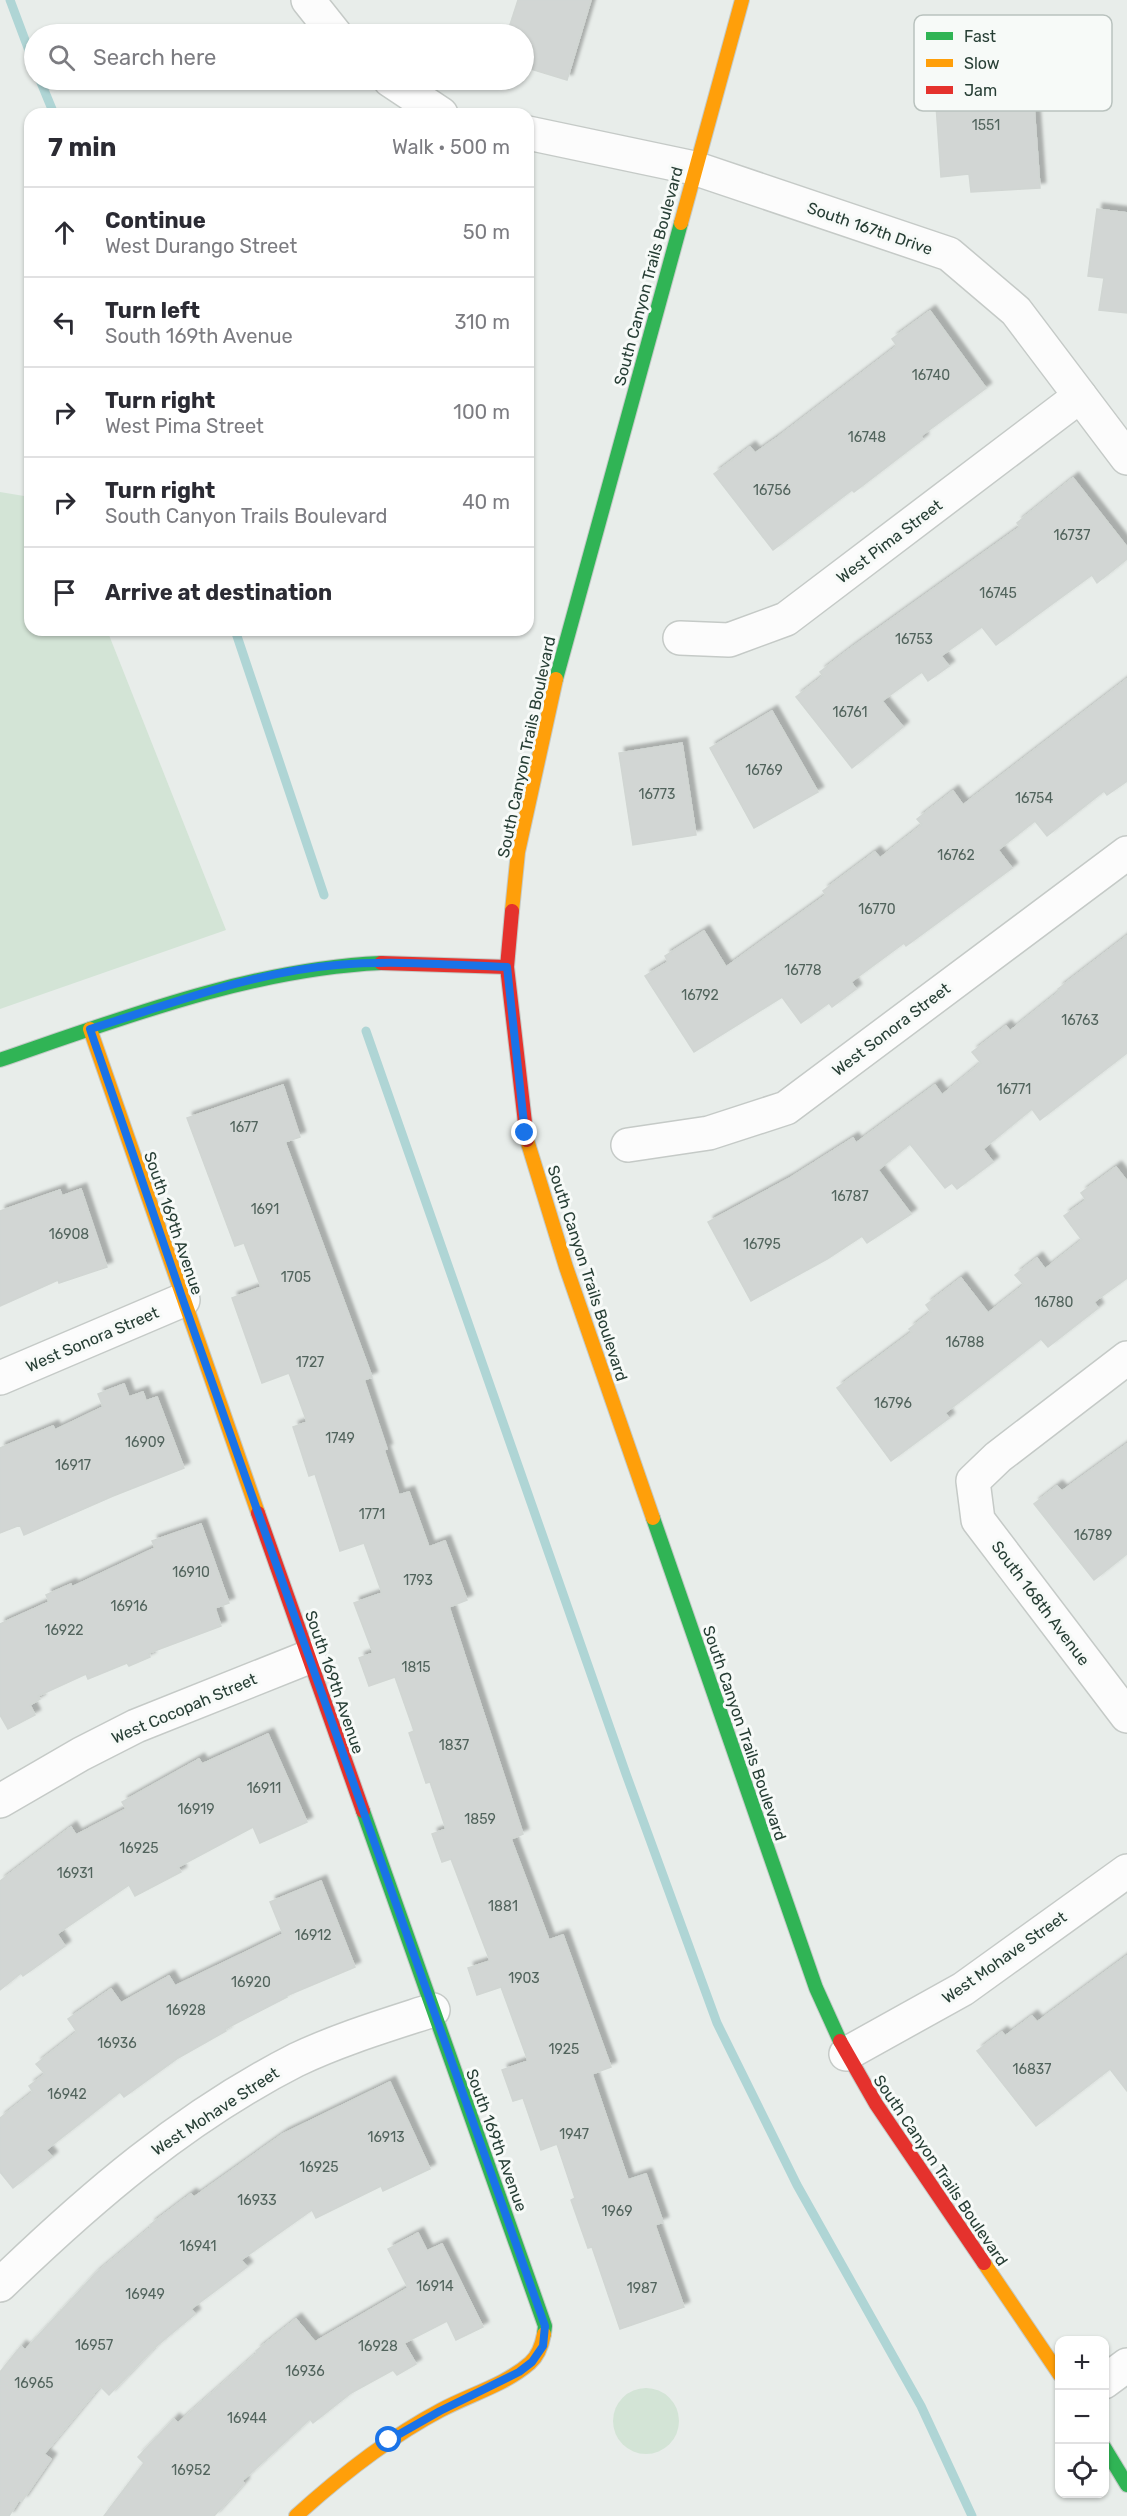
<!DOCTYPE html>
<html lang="en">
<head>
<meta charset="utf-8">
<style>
  :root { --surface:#fff; --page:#f2f2f3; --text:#2b2b33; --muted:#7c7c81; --line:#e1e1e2 }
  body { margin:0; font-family:Rubik,sans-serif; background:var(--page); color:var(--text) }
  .controls { position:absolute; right:18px; bottom:18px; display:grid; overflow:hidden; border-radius:12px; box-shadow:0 2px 4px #0004 }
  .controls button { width:54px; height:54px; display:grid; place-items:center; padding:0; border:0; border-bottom:2px solid var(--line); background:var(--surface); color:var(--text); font:30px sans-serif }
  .stop { position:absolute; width:18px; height:18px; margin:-14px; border:4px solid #1a73e8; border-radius:50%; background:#fff }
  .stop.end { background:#1a73e8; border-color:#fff; box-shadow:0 2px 6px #0008 }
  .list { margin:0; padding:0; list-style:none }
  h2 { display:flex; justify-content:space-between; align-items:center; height:78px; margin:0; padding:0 24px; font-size:26px }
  h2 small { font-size:20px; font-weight:400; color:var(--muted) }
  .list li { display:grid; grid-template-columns:39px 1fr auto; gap:18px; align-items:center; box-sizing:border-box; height:90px; padding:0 24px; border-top:2px solid var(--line) }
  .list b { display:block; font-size:22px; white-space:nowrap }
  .list p { margin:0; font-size:20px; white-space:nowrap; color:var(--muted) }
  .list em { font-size:20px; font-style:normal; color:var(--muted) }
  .icon { flex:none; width:33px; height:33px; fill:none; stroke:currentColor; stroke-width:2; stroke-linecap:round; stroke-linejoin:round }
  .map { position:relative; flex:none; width:1127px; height:2516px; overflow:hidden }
  .search { position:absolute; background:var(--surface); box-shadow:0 2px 4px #0004; left:24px; top:24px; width:510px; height:66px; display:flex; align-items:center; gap:15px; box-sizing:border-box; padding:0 21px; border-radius:33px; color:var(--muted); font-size:22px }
  .panel { position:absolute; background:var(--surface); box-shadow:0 2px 4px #0004; left:24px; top:108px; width:510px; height:528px; border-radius:18px }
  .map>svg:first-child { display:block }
  .green { fill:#d3e4d6 }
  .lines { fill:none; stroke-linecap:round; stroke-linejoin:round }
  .stream { stroke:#afd5d5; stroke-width:9 }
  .building { fill:#d2d6d4; stroke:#d1d6d3; stroke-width:1.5; filter:url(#shadow) }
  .street-casing { stroke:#c5cac7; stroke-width:36 }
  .fast-casing { stroke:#c4cac7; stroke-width:16 }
  .slow-casing { stroke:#c4cac7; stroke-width:16 }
  .jam-casing { stroke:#c4cac7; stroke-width:16 }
  .street { stroke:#fcfcfc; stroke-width:33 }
  .fast { stroke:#30b455; stroke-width:14 }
  .slow { stroke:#ff9f0a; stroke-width:14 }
  .jam { stroke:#e5322d; stroke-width:14 }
  .route { stroke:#1a73e8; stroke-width:8 }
  .labels { text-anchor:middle; stroke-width:6; stroke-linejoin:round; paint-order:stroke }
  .number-label { font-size:14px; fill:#52645d }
  .street-label { font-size:16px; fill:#273e35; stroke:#f7faf8 }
  .key { fill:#f7faf8; stroke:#b9c2be; stroke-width:1.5 }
  .key-label { font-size:16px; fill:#273e35 }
</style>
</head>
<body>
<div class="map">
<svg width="1127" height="2516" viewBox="0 0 1127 2516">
  <defs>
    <filter id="shadow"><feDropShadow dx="5.5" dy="-5.5" stdDeviation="1.5" flood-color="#0004"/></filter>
  </defs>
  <rect width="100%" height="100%" fill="#e8edea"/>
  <g class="green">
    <polygon points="0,492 30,497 30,630 107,630 226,930 0,1009"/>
    <circle cx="646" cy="2421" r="33"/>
  </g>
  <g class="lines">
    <g class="stream">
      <polyline points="10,0 34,64"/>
      <polyline points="40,80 54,114"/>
      <polyline points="235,630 324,895"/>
      <polyline points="366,1031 626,1774 717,2023 797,2185 921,2406 972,2516"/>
    </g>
  </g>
  <g class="building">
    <polygon points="518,0 591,0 567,80 524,67 524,34 507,34"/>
    <polygon points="1031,65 1040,188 971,192 969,174 941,177 934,76 1003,70 1003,67"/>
    <polygon points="1097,209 1127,213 1127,313 1099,310 1104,278 1088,276"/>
    <polygon points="930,311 986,388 921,436 923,439 854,492 852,490 773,550 714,474 750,447 755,453 778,437 897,346 892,339"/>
    <polygon points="1073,478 1127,547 1127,559 1097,583 1092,575 996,645 982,627 941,656 949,666 928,681 922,672 882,701 903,727 852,768 796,697 823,676 820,672 851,648 1020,527 1017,523"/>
    <polygon points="1127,679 1127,781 1107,795 1104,791 1047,836 1035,821 998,850 1012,868 906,946 904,943 851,982 856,989 832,1007 829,1003 801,1023 782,997 694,1052 645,976 668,962 665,956 704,931 726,967 826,895 823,891 875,852 880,858 922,825 917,819 953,791 963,805"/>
    <polygon points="772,711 818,792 754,828 710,748"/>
    <polygon points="682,743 696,835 633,845 619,753"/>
    <polygon points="1127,936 1127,1053 1040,1120 1032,1109 983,1149 993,1162 957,1189 952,1183 945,1188 910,1144 878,1170 911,1214 867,1243 862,1236 827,1259 751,1301 708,1222 790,1178 853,1138 856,1143 935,1085 942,1095 981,1063 972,1052 1006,1026 1010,1031 1060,991 1058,989"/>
    <polygon points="283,1085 300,1137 285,1142 372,1377 364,1380 387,1449 384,1450 399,1495 409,1492 429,1547 445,1541 467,1600 449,1607 523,1834 511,1839 549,1940 563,1935 611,2067 592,2074 628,2180 646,2174 663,2222 655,2225 684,2307 620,2329 592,2247 588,2248 571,2200 575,2198 557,2144 541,2150 523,2098 513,2101 502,2070 528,2061 501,1987 477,1995 468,1968 490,1961 451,1859 442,1862 432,1834 446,1829 430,1782 426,1783 409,1733 414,1731 395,1677 369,1686 359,1658 373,1653 354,1603 382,1593 364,1543 340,1551 315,1474 309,1476 293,1427 307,1422 289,1373 262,1383 232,1298 261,1287 244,1243 235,1246 187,1118"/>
    <polygon points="1116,1167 1127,1181 1127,1278 1094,1302 1098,1308 1048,1347 1041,1339 945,1413 949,1418 891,1461 837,1388 912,1332 909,1329 931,1312 926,1305 961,1278 988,1313 1024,1285 1015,1275 1037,1258 1045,1269 1082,1240 1064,1216 1086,1200 1081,1193"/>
    <polygon points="81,1189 107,1267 59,1283 58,1280 0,1306 0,1211 60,1190 62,1196"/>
    <polygon points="124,1384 129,1397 143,1392 146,1401 157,1397 184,1468 113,1496 24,1535 20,1525 0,1533 0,1448 53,1426 55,1430 103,1407 98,1394"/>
    <polygon points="1127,1444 1127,1554 1094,1580 1034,1504 1057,1486 1062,1491"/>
    <polygon points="201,1524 229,1603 215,1608 221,1626 149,1653 150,1657 129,1666 127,1663 88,1679 86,1674 38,1696 40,1699 30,1705 35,1715 8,1729 0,1715 0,1624 49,1602 46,1595 71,1584 72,1587 155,1548 152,1541"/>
    <polygon points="268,1734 307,1822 260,1843 253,1827 178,1867 181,1872 135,1896 129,1885 57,1934 65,1946 23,1976 21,1973 0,1990 0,1881 71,1827 76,1835 126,1809 122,1802 199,1759 202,1764"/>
    <polygon points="321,1881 355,1967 286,1996 287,1997 225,2029 226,2031 178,2058 124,2097 120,2092 46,2150 52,2157 13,2188 0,2172 0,2118 33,2092 29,2086 45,2074 36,2064 77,2032 68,2019 111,1989 121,2003 169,1976 175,1986 283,1934 270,1902"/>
    <polygon points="1127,1956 1127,2091 1110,2069 1036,2126 977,2051 1002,2032 1005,2036 1032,2016 1037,2022"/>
    <polygon points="390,2082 430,2169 383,2191 381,2186 316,2218 312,2210 241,2260 247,2267 191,2309 195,2314 153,2349 109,2395 100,2386 44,2454 51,2459 22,2501 19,2500 9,2516 0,2516 0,2372 21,2346 25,2350 95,2274 151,2227 150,2225 191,2194 194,2197 283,2134"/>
    <polygon points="418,2233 427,2251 442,2244 483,2327 456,2340 447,2321 404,2343 416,2364 397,2375 393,2370 351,2393 313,2423 310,2419 242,2481 244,2483 214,2516 104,2516 144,2463 138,2457 174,2419 178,2423 257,2353 256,2351 296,2319 315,2342 408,2288 388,2249"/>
  </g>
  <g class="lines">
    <g class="street-casing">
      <g id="street">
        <polyline points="308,0 335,34"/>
        <polyline points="390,80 441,114"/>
        <polyline points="528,133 694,168 949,254 1016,311 1127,458"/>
        <polyline points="680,638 729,640 786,619 1080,396"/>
        <polyline points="628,1145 709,1133 786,1108 1127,853"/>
        <polyline points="1127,1358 998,1457 973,1481 978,1520 1127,1716"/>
        <polyline points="0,1378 183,1300"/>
        <polyline points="0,1801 81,1754 136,1726 309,1657"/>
        <polyline points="846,2054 963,1989 1127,1871"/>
        <path d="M0,2285C90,2198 184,2117 296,2060C340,2039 387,2025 433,2010"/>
        <polyline points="1104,2382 1127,2365"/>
      </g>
    </g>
    <g class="fast-casing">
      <g id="fast">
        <polyline points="556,679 681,223"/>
        <path d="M0,1060C122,1018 251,969 381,963"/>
        <polyline points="653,1518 816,1988 840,2041"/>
        <polyline points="363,1811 545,2326 544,2334"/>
        <polyline points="1104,2447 1127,2485"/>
      </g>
    </g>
    <g class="slow-casing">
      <g id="slow">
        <polyline points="681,223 742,0"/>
        <polyline points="512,911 518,852 556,679"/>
        <polyline points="90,1029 258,1513"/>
        <polyline points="527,1140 566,1267 653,1518"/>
        <polyline points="984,2263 1060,2375"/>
        <path d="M296,2516C340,2476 388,2438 441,2410C471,2394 505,2385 530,2363C539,2355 542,2345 544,2334"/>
      </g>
    </g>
    <g class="jam-casing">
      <g id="jam">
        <polyline points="512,911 507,967 527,1140"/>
        <polyline points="381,963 507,967"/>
        <polyline points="258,1513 363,1811"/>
        <polyline points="840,2041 876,2104 984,2263"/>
      </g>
    </g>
    <use href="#street" class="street"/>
    <use href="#fast" class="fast"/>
    <use href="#slow" class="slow"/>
    <use href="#jam" class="jam"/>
  </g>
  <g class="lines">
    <path class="route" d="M389,2440L440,2411L519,2372L532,2362L543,2346L545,2326L183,1300L90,1029C171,1004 253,972 337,965C394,960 450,965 507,967L525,1133"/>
  </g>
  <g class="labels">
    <g class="number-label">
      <text x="986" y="130">1551</text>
      <text x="931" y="380">16740</text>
      <text x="867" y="442">16748</text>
      <text x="772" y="495">16756</text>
      <text x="1072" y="540">16737</text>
      <text x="998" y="598">16745</text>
      <text x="914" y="644">16753</text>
      <text x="850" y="717">16761</text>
      <text x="764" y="775">16769</text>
      <text x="657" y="799">16773</text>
      <text x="1034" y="803">16754</text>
      <text x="956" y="860">16762</text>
      <text x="877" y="914">16770</text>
      <text x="803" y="975">16778</text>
      <text x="700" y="1000">16792</text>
      <text x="1080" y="1025">16763</text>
      <text x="1014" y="1094">16771</text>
      <text x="244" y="1132">1677</text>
      <text x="850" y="1201">16787</text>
      <text x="265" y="1214">1691</text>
      <text x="69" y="1239">16908</text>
      <text x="762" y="1249">16795</text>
      <text x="296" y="1282">1705</text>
      <text x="1054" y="1307">16780</text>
      <text x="965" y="1347">16788</text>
      <text x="310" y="1367">1727</text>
      <text x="893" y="1408">16796</text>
      <text x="340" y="1443">1749</text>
      <text x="145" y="1447">16909</text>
      <text x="73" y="1470">16917</text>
      <text x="372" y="1519">1771</text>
      <text x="1093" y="1540">16789</text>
      <text x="191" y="1577">16910</text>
      <text x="418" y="1585">1793</text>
      <text x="129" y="1611">16916</text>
      <text x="64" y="1635">16922</text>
      <text x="416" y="1672">1815</text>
      <text x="454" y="1750">1837</text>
      <text x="264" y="1793">16911</text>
      <text x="196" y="1814">16919</text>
      <text x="480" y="1824">1859</text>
      <text x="139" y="1853">16925</text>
      <text x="75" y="1878">16931</text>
      <text x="503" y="1911">1881</text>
      <text x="313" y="1940">16912</text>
      <text x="524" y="1983">1903</text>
      <text x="251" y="1987">16920</text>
      <text x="186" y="2015">16928</text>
      <text x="117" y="2048">16936</text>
      <text x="564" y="2054">1925</text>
      <text x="1032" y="2074">16837</text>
      <text x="67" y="2099">16942</text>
      <text x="574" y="2139">1947</text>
      <text x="386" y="2142">16913</text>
      <text x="319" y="2172">16925</text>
      <text x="257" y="2205">16933</text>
      <text x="617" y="2216">1969</text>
      <text x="198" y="2251">16941</text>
      <text x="435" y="2291">16914</text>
      <text x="642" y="2293">1987</text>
      <text x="145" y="2299">16949</text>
      <text x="94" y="2350">16957</text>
      <text x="378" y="2351">16928</text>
      <text x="305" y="2376">16936</text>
      <text x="34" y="2388">16965</text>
      <text x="247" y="2423">16944</text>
      <text x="191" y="2475">16952</text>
    </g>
    <g class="street-label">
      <text transform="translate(870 228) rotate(19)" y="6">South 167th Drive</text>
      <text transform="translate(648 276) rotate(-75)" y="6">South Canyon Trails Boulevard</text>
      <text transform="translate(889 541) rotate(-37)" y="6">West Pima Street</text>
      <text transform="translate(526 747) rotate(-78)" y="6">South Canyon Trails Boulevard</text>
      <text transform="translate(891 1029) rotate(-37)" y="6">West Sonora Street</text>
      <text transform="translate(174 1223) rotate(71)" y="6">South 169th Avenue</text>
      <text transform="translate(588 1273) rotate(72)" y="6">South Canyon Trails Boulevard</text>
      <text transform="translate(92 1339) rotate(-23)" y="6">West Sonora Street</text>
      <text transform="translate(1041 1603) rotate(53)" y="6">South 168th Avenue</text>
      <text transform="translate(335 1682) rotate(71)" y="6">South 169th Avenue</text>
      <text transform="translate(184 1708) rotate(-23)" y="6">West Cocopah Street</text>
      <text transform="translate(745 1733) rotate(71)" y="6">South Canyon Trails Boulevard</text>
      <text transform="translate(1004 1957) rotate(-35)" y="6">West Mohave Street</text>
      <text transform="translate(215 2111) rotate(-33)" y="6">West Mohave Street</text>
      <text transform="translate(497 2140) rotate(70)" y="6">South 169th Avenue</text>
      <text transform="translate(941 2170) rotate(56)" y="6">South Canyon Trails Boulevard</text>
    </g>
  </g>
  <rect x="914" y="15" width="198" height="96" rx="9" class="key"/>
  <rect x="926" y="32" width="27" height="8" fill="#30b455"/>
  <rect x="926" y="59" width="27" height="8" fill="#ff9f0a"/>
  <rect x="926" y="86" width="27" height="8" fill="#e5322d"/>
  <g class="key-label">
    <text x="964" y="42">Fast</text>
    <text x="964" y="69">Slow</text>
    <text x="964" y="96">Jam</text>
  </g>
</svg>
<div class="controls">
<button>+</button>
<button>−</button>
<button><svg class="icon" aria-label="locate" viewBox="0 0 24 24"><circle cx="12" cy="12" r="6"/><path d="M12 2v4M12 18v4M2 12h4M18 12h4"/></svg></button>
</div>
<div class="stop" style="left:389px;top:2440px"></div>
<div class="stop end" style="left:525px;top:1133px"></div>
<div class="search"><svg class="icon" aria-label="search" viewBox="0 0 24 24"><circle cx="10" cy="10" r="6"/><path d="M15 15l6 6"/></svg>Search here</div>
<section class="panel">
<h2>7 min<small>Walk · 500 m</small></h2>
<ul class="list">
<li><svg class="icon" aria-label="ahead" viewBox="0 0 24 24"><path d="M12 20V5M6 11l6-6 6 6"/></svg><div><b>Continue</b><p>West Durango Street</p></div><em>50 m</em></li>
<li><svg class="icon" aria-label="left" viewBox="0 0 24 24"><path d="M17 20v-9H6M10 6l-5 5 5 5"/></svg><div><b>Turn left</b><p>South 169th Avenue</p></div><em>310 m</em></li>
<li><svg class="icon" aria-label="right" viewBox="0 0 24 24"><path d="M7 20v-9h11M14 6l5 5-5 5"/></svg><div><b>Turn right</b><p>West Pima Street</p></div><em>100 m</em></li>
<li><svg class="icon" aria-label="right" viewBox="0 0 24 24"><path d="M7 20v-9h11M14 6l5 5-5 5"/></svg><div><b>Turn right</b><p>South Canyon Trails Boulevard</p></div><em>40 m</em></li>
<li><svg class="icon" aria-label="arrive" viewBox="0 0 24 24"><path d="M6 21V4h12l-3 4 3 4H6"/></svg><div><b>Arrive at destination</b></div></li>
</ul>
</section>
</div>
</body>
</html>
